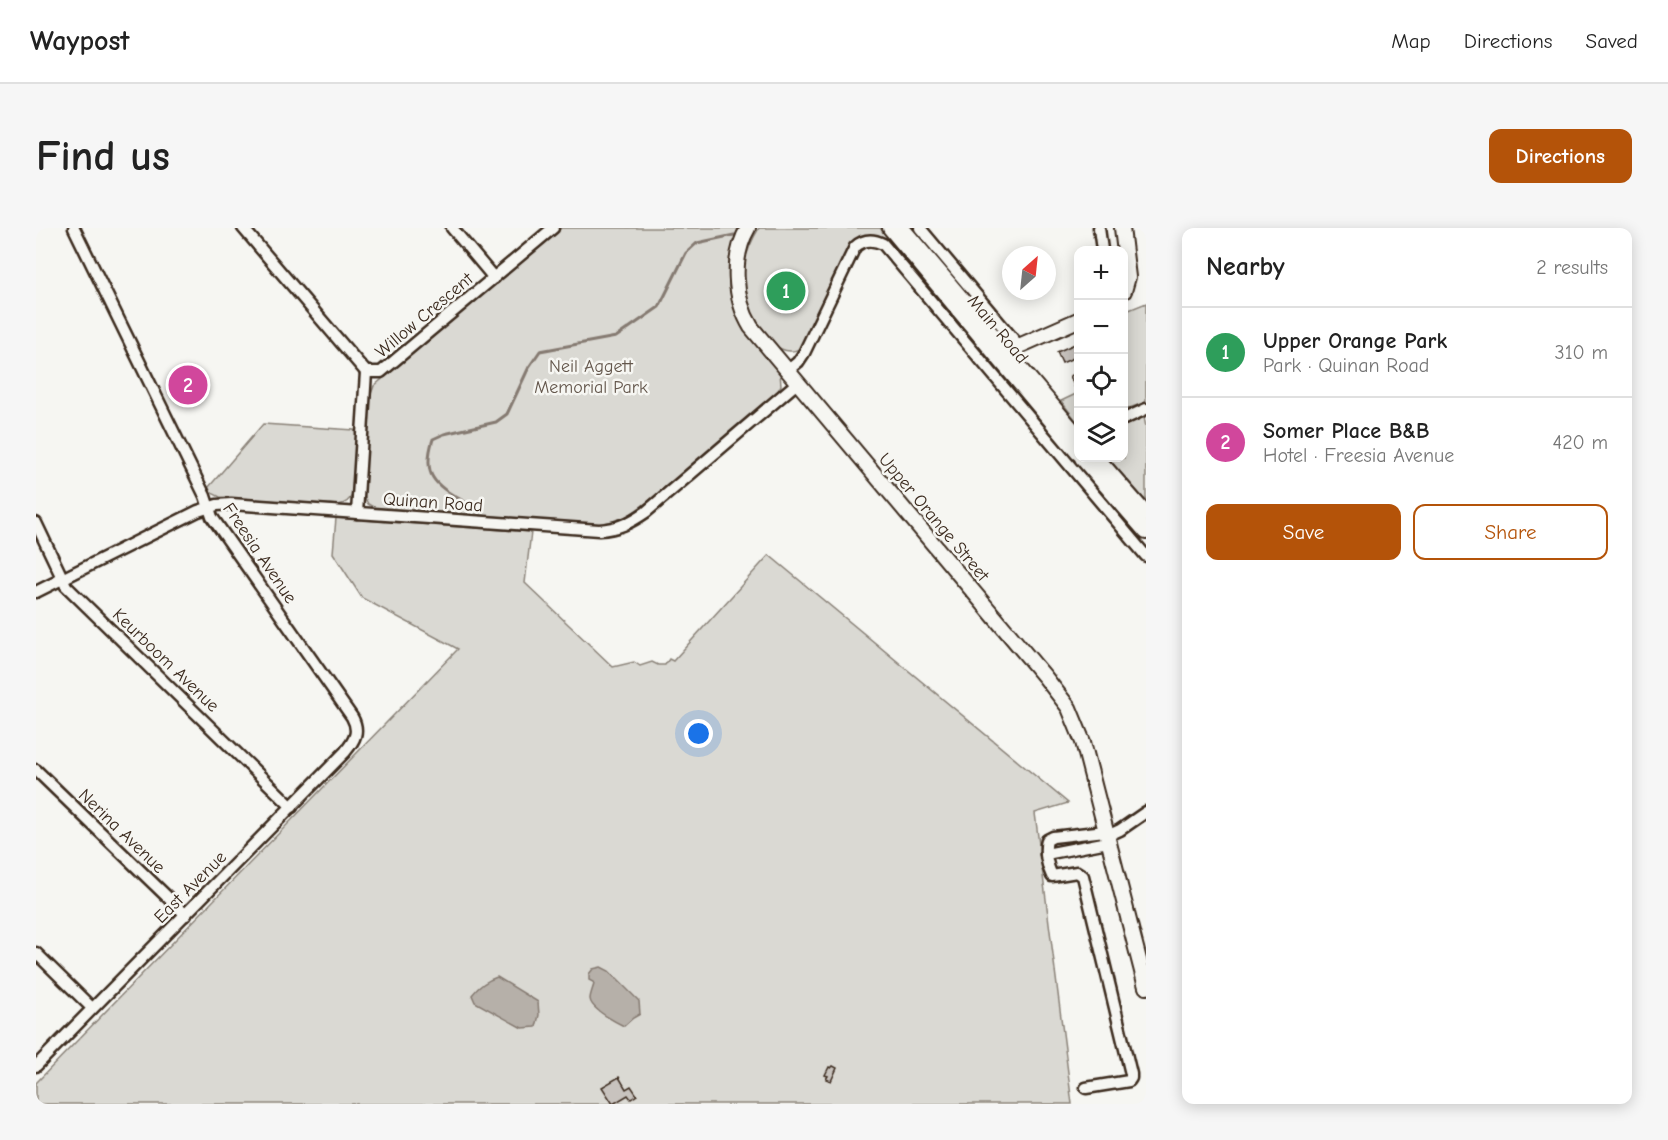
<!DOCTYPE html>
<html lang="en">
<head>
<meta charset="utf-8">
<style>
  :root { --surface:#fff; --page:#f6f6f6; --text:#222; --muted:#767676; --line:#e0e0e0; --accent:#b45309 }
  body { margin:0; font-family:"Comic Neue",sans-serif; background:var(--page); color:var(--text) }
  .controls { position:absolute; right:18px; top:18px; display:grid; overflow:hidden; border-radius:12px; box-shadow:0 3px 15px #0003 }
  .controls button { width:54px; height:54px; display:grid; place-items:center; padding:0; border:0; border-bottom:2px solid var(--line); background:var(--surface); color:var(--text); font:30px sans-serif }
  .compass { position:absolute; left:966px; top:18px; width:54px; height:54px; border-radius:50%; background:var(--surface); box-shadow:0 3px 15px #0003; rotate:27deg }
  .you { position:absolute; left:663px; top:506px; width:21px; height:21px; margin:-15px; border:4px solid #fff; border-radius:50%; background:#1a73e8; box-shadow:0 0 0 9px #1a73e833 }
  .badge { display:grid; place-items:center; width:39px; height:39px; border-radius:50%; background:var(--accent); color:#fff; font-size:20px; font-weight:700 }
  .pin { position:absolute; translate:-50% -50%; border:3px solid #fff; box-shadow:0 2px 6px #0006 }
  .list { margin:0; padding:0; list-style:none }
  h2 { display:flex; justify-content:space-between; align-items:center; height:78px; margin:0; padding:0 24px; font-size:26px }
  h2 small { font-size:20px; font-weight:400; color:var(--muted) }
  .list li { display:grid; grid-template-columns:39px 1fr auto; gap:18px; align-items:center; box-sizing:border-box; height:90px; padding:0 24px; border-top:2px solid var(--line) }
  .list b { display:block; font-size:22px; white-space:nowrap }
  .list p { margin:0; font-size:20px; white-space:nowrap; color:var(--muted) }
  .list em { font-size:20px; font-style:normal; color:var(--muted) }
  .actions { display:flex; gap:12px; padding:18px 24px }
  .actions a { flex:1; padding:14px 0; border:2px solid var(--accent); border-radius:12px; text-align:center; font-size:21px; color:var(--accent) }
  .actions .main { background:var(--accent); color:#fff }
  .icon { flex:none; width:33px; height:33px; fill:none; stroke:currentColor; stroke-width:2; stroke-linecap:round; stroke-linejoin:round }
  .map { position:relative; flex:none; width:1110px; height:876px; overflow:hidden; border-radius:12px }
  header { display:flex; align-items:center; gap:36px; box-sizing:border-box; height:84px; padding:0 30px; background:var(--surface); border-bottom:2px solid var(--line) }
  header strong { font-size:28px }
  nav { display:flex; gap:33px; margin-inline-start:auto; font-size:21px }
  .intro { display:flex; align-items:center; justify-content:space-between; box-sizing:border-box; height:144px; padding:0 36px }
  h1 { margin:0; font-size:42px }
  .button { padding:15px 27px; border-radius:12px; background:var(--accent); color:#fff; font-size:21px; font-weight:700 }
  main { display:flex; gap:36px; padding:0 36px }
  aside { flex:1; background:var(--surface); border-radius:12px; box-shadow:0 3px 15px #0003 }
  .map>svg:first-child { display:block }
  .green { fill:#dad9d3; stroke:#8a8278; stroke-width:1.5 }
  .water { fill:#b6b0a9; stroke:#857a71; stroke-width:1.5 }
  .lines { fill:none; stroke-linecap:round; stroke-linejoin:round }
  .stream { stroke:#857a71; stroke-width:3 }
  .building { fill:#c8c3be; stroke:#3b2a1e; stroke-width:1.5 }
  .street-casing { stroke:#3b2a1e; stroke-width:15 }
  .secondary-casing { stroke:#3b2a1e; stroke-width:18 }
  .street { stroke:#f6f6f2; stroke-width:10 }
  .secondary { stroke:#f6f6f2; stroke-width:14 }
  .labels { text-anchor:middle; stroke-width:5; stroke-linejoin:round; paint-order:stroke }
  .street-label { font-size:18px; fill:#3b2a1e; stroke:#f6f6f2 }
  .park-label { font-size:18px; fill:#63564b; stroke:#f6f6f2 }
</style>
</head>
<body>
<header>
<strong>Waypost</strong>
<nav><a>Map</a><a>Directions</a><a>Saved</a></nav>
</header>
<div class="intro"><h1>Find us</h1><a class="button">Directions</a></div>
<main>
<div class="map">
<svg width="1110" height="876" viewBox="0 0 1110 876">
  <rect width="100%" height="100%" fill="#f6f6f2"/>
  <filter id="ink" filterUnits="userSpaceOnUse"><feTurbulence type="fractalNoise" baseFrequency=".0167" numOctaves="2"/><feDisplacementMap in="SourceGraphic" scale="12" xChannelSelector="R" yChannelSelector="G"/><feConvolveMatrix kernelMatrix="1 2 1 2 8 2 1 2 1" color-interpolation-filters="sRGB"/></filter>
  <g filter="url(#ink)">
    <g class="green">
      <polygon points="525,0 702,0 694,35 693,59 696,71 710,103 744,145 745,157 741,165 628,262 589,290 565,296 339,280 332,276 327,266 335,166 338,158"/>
      <path d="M723,0H844L854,12L851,14L837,7L821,11L766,119C738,139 709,80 707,58C705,36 712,18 723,0Z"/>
      <polygon points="1110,75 1110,174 1088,182 1088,84"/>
      <polygon points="1042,165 1042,195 1025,173"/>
      <polygon points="1108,189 1110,199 1110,273 1072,230 1088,230 1088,198"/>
      <path d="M227,196L318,202L321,207L317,265C314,273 309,276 302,277L184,269L176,265L172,260Z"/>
      <polygon points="300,290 495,304 489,355 577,439 598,434 604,438 616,434 622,437 629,437 633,431 637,433 733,327 1032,575 999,585 1036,876 0,876 0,855 422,421 326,370 297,325"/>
    </g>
    <g class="water">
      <path d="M565,739L573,743L603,773L604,786L597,790L588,798C580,794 555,782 554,771C554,767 557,760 558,756L557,754L553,752V746L557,741Z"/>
      <path d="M461,749L502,774L503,787L500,799L486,800L439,774L436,767C442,759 452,752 461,749Z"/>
    </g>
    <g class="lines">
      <path class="stream" d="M438,280C406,259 383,255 397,211L408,206L460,194L471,186L493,139L504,123L580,109L623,79L650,25L661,15L698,7"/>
    </g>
    <g class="building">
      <polygon points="1041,115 1042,115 1042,128 1026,135 1021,124"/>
      <polygon points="1042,145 1042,164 1041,165 1034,148"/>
      <polygon points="797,838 801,840 795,853 790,851 792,848 789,847 793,839 795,840"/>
      <polygon points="583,849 590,861 595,858 601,867 595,871 592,867 577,876 566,859"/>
    </g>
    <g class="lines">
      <g class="street-casing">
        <g id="street">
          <polyline points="207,0 330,144"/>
          <polyline points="416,0 458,50"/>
          <polyline points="884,0 983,118"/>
          <polyline points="1063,0 1066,22"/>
          <path d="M751,143L762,134L768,125L819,19C828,11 837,11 847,16L1110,328"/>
          <polyline points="330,144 345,144 517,0"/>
          <polyline points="1088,191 1110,181"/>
          <polyline points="321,285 330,144"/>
          <polyline points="0,295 30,358 256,579"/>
          <path d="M0,364L162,283L181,277L195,276L563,302C582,301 594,295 610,284L761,155"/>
          <polyline points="0,542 150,687"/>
          <polyline points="1071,608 1084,602 1110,584"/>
          <polyline points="1010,626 1072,614"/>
          <polyline points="0,725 56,780"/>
          <path d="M0,838L309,524C319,512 324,503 316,489L176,289L169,268L38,0"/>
          <path d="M1050,860L1093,853L1095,850V846L1047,648L1041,644L1016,648C1011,638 1008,623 1011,612L1017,609L1069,603"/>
        </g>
      </g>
      <g class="secondary-casing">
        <g id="secondary">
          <path d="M712,0C695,29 698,71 715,99L1009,449L1033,480L1047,514L1110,759"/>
          <polyline points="854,0 1042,225"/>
          <polyline points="866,0 1042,208"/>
          <polyline points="1086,0 1092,49 1088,63"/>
          <polyline points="967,128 983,118 1042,92"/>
          <polyline points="1046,230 1110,304"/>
          <polyline points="1061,230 1110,286"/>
        </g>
      </g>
      <use href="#street" class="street"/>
      <use href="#secondary" class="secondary"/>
    </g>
  </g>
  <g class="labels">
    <g class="street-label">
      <text transform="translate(388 87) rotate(-40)" y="6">Willow Crescent</text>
      <text transform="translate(962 101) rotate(50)" y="6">Main Road</text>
      <text transform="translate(397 274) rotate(4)" y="6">Quinan Road</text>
      <text transform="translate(898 289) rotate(50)" y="6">Upper Orange Street</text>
      <text transform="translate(224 325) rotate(56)" y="6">Freesia Avenue</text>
      <text transform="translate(130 432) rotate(44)" y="6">Keurboom Avenue</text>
      <text transform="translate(86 603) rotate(44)" y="6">Nerina Avenue</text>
      <text transform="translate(154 659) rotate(-45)" y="6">East Avenue</text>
    </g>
    <g class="park-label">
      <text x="555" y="144">Neil Aggett<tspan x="555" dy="21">Memorial Park</tspan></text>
    </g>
  </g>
</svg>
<div class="controls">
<button>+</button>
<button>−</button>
<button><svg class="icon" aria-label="locate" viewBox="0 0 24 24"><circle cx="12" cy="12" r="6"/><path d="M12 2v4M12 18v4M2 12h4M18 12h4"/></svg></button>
<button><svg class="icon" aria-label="layers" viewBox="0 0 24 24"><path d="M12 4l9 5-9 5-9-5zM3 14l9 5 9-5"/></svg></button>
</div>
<svg class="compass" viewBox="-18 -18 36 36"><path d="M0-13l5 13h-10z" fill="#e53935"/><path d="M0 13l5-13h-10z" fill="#767676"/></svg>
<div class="you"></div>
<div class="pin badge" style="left:750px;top:63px;background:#2e9e5b">1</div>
<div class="pin badge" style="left:152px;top:157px;background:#d1479c">2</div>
</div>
<aside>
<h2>Nearby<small>2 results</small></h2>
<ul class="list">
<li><span class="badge" style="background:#2e9e5b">1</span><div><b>Upper Orange Park</b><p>Park · Quinan Road</p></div><em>310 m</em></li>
<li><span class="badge" style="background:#d1479c">2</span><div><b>Somer Place B&amp;B</b><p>Hotel · Freesia Avenue</p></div><em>420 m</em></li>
</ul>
<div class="actions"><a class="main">Save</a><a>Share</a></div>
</aside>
</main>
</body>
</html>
